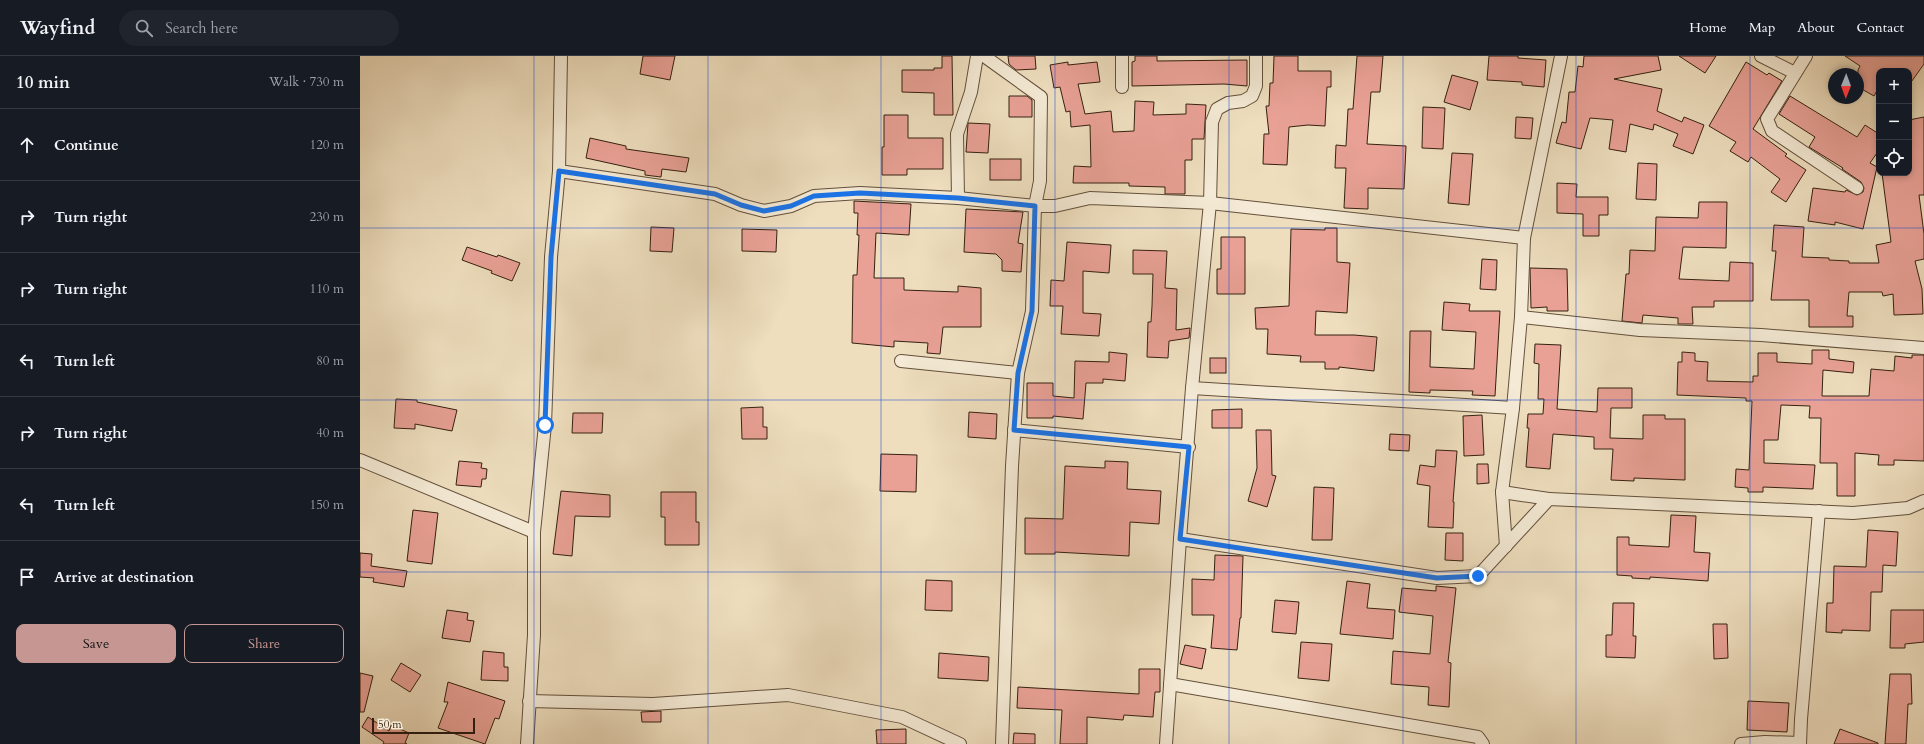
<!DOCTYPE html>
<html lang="en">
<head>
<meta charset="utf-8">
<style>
  :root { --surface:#171b24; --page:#20242c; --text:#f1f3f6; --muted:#9ea1a6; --line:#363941; --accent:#c59692 }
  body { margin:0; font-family:Cardo,serif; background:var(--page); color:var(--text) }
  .controls { position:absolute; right:12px; top:12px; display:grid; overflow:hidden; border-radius:8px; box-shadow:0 2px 6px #0003 }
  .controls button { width:36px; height:36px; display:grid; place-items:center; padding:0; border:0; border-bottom:1px solid var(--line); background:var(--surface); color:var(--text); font:20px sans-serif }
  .compass { position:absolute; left:1468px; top:12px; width:36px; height:36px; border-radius:50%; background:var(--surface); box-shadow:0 2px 6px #0003; rotate:181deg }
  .scale { position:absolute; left:12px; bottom:10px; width:103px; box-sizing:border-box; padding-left:4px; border:2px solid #352010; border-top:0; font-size:11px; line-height:14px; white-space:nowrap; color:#352010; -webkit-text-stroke:3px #f4ead5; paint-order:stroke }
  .stop { position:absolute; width:12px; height:12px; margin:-9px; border:3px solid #1a73e8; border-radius:50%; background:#fff }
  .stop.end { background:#1a73e8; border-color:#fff; box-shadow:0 1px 4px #0008 }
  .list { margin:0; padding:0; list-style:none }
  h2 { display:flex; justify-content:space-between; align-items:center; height:52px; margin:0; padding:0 16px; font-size:17px }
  h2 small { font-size:13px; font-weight:400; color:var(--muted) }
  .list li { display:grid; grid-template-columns:26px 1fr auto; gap:12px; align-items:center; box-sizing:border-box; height:72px; padding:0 16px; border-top:1px solid var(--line) }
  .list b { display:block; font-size:15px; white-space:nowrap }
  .list em { font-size:13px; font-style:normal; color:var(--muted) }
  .actions { display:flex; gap:8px; padding:12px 16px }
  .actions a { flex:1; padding:9px 0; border:1px solid var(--accent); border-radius:8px; text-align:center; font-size:14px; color:var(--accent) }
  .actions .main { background:var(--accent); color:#111 }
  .icon { flex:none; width:22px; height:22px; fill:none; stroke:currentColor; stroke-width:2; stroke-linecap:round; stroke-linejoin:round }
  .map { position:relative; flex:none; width:1564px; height:688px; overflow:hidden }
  header { display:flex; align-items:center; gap:24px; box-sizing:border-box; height:56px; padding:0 20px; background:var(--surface); border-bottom:1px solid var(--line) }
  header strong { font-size:19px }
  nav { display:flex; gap:22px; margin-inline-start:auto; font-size:14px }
  .search { width:280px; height:36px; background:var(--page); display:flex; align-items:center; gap:10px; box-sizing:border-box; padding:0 14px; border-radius:22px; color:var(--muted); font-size:15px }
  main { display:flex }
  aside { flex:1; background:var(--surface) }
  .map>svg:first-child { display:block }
  .building { fill:#e9a196; stroke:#352010 }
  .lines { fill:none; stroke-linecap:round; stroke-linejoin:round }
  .street-casing { stroke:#63503c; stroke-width:14 }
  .street { stroke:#f4ead5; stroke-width:12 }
  .route { stroke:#1a73e8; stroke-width:5 }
  .grid { fill:none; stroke:#1d4ed8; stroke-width:1; stroke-opacity:0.55 }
</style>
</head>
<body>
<header>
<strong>Wayfind</strong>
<div class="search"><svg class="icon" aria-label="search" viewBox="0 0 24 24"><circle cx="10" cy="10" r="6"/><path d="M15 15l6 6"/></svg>Search here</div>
<nav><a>Home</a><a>Map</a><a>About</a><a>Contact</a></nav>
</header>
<main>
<aside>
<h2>10 min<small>Walk · 730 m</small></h2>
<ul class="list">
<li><svg class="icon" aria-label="ahead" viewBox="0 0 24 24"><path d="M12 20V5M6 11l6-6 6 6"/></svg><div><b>Continue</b></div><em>120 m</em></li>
<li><svg class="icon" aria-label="right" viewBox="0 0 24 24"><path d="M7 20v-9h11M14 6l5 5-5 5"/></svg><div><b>Turn right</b></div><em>230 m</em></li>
<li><svg class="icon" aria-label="right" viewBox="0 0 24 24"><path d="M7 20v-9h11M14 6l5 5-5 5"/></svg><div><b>Turn right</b></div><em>110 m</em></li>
<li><svg class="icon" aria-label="left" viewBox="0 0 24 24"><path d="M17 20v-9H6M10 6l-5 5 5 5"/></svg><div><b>Turn left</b></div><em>80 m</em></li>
<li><svg class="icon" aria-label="right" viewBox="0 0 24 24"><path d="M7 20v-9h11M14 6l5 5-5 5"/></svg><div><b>Turn right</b></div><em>40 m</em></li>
<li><svg class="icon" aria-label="left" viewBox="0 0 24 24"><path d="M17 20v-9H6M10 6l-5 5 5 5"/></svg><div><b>Turn left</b></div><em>150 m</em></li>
<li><svg class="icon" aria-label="arrive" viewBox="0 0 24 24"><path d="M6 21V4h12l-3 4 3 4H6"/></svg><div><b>Arrive at destination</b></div></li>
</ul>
<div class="actions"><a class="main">Save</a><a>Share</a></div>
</aside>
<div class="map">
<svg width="1564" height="688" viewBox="0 0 1564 688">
  <rect width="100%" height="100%" fill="#eedebe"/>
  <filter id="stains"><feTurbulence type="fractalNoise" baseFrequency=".005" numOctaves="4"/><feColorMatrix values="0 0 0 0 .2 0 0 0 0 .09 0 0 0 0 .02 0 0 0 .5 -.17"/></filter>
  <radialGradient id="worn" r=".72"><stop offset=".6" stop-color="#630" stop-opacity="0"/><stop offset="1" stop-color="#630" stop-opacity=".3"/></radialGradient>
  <g class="building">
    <polygon points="283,0 315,0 310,24 280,18"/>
    <polygon points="582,0 592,0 593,59 574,59 574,37 542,36 542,14 574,14 574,12 582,12"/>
    <polygon points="648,0 675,0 676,13 656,14 649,8"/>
    <polygon points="775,0 797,0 797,5 887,4 887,30 864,28 772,30 772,6 775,5"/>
    <polygon points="914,0 938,0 938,15 971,15 971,31 967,31 965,70 948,69 929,71 927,109 903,108 904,78 909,78 906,50 909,50 910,27 913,27"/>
    <polygon points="997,0 1023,0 1020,36 1011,36 1007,88 1046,90 1044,133 1008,132 1008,153 984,152 986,112 975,112 976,89 986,90 988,53 993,53"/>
    <polygon points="1129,0 1158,0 1158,2 1186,4 1184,31 1162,29 1162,26 1127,24"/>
    <polygon points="1224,0 1298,0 1301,14 1254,23 1302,33 1297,55 1322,66 1324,61 1344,69 1333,98 1313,90 1318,78 1294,68 1293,74 1270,68 1266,96 1249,93 1253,64 1230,62 1221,93 1196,87 1202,66 1206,67 1209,36 1215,36 1218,10 1223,11"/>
    <polygon points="1319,0 1356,0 1345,17"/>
    <polygon points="1485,0 1564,0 1564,8 1549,29 1549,15 1519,15 1519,31 1514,40 1498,31 1498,14 1500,10"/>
    <polygon points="708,6 708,9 737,6 740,26 718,28 725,58 751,55 753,76 774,75 775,45 794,46 793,59 826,58 826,48 846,49 844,83 832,83 832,104 825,104 825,138 805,138 805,131 769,130 769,127 713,127 714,110 731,111 730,69 711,71 710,55 706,56 700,31 694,32 690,9"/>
    <polygon points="1386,6 1407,19 1409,17 1422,25 1393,73 1427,98 1425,100 1446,114 1426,146 1411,136 1420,123 1391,101 1388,106 1370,95 1376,86 1349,70"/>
    <polygon points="1092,19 1118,26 1110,54 1084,46"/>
    <polygon points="649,40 667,40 672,44 672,61 649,61"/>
    <polygon points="1430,40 1497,81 1505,69 1519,78 1519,94 1510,107 1517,111 1503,173 1475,166 1475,169 1448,165 1453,132 1485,136 1486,134 1497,139 1503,136 1504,132 1501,126 1482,113 1483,112 1449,91 1455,81 1419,58"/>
    <polygon points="1063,51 1085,52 1083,93 1062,92"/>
    <polygon points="524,59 548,59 548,82 583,82 583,113 547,113 547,119 522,119 522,91 524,91"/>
    <polygon points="1156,61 1173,62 1171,83 1155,82"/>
    <polygon points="1564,61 1564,139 1559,139 1564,178 1564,203 1555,205 1562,233 1563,258 1534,259 1533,238 1523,240 1522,236 1489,236 1487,260 1493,260 1493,271 1449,271 1449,244 1411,244 1416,195 1412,195 1414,169 1444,171 1442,201 1469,202 1469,204 1489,205 1489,207 1519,207 1516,189 1531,186 1522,117 1549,117 1549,64"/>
    <polygon points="608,67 630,68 628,97 606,96"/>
    <polygon points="230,82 266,90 266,93 329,102 326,116 302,113 301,121 285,119 285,115 226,102"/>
    <polygon points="1092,97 1113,98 1109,149 1088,147"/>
    <rect x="630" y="103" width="31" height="21"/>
    <polygon points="1278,107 1297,108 1296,144 1276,143"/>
    <polygon points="1197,127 1217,128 1216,141 1248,141 1248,159 1239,159 1239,180 1223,180 1223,158 1197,157"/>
    <polygon points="494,145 551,148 549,179 516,177 514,222 544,222 544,234 598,236 598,230 621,232 621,271 583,271 580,298 567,297 568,287 534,285 534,291 492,287 493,219 497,219 499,179 497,179 498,157 494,157"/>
    <polygon points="1339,146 1367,146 1366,192 1323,191 1319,223 1369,225 1370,206 1393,207 1393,245 1354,245 1354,251 1332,251 1333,268 1318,268 1318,262 1283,259 1282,267 1262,265 1266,218 1269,218 1270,194 1295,195 1296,161 1338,162"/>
    <polygon points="606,153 663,156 658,187 663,188 661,216 642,215 642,204 636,198 604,196"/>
    <polygon points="291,171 314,172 312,196 290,195"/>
    <polygon points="965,172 977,172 977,206 990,207 987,257 956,255 955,279 994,279 1017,281 1014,315 979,311 979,313 965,313 965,306 940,306 941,300 907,298 908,273 896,273 895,252 929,250 931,173 965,174"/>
    <polygon points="382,173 417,174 416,196 382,195"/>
    <polygon points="861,181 885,181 885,238 857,238 857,213 861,213"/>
    <polygon points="707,186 751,189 749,217 723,215 723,257 741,258 739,280 701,278 703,250 690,250 691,224 704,225"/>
    <polygon points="107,191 137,201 138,199 160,207 152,225 131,217 132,215 102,204"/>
    <polygon points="773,194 807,195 805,232 817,233 816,274 830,272 829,282 809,285 808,302 787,301 788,266 791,266 792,250 793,218 773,218"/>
    <polygon points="1122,203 1137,204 1136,234 1120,233"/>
    <polygon points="1170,212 1207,213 1208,255 1187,255 1187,251 1171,252"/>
    <polygon points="1084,246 1110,248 1109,255 1140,255 1135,340 1112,339 1113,335 1070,334 1070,337 1049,336 1050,275 1071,275 1070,311 1114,313 1116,276 1082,274"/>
    <polygon points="1175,288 1201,289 1197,353 1237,356 1238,332 1272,332 1272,352 1251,352 1250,382 1283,383 1283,359 1305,359 1305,363 1325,363 1325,424 1274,422 1274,425 1251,424 1253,393 1234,393 1234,381 1193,378 1190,413 1166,411 1169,372 1167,372 1168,358 1183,358 1184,343 1178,343 1179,308 1174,307"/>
    <polygon points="1452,294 1469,294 1469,303 1494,306 1493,317 1463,314 1462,340 1509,340 1511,313 1534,315 1535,300 1552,302 1552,299 1564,299 1564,405 1534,404 1534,409 1518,409 1519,399 1495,397 1495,440 1477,440 1477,407 1460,407 1461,362 1449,362 1450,350 1421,349 1418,384 1404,384 1404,407 1455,409 1453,433 1403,431 1403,436 1388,436 1388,432 1375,431 1376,413 1389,414 1392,345 1386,345 1386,342 1317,339 1318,306 1322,306 1322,296 1335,297 1335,305 1348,306 1347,325 1393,326 1393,320 1398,320 1398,297 1417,297 1417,306 1452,308"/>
    <polygon points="749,296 767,298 765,325 743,323 743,327 726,327 723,363 693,360 693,362 667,362 667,327 693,327 693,340 714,342 715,305 749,306"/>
    <rect x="850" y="302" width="16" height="15"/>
    <polygon points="36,343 57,344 57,346 97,354 92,375 55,368 55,373 34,372"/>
    <polygon points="403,351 403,371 407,371 407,383 382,383 381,352"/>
    <polygon points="882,353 882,372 852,372 852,354"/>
    <polygon points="609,356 637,358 636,383 608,381"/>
    <polygon points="213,357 243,357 242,377 212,377"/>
    <polygon points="1122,359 1124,399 1104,400 1103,360"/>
    <polygon points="896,374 911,374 912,419 916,420 907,451 888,445 897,412"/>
    <polygon points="1030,378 1050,379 1049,395 1029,394"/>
    <polygon points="1076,394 1097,395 1093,446 1094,446 1093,472 1068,471 1070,430 1057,428 1060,409 1075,411"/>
    <polygon points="521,398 557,399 556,436 520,435"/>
    <polygon points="99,405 122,407 121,412 127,413 126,423 122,423 121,431 96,429"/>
    <polygon points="745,405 768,406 767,433 801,435 799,468 770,466 769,500 695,496 695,498 665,498 665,462 703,463 705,410 745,412"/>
    <polygon points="1117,408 1128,408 1129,427 1117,428"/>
    <polygon points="954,431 974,432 972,484 952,484"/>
    <polygon points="201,435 250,439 250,461 215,460 212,500 193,498"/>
    <polygon points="301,436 336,436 336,466 339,466 339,489 305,489 305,461 301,461"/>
    <polygon points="53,454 78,457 72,508 47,505"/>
    <polygon points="1311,459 1336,460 1334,496 1350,497 1348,525 1290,521 1290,523 1272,522 1272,520 1257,519 1257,481 1269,481 1269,489 1309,491"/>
    <polygon points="1508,474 1538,476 1536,510 1523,509 1522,536 1511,536 1510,575 1482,574 1482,577 1466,576 1467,547 1473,547 1474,510 1506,511"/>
    <polygon points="1086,477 1103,477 1103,505 1085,504"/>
    <polygon points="0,497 12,498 11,510 47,515 44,531 13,526 14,522 0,521"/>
    <polygon points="855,499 883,500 881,562 880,562 877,594 851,592 854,559 832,559 832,523 854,524"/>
    <polygon points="566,524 592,525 592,555 565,554"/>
    <polygon points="987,525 1010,528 1007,552 1035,554 1033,583 980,578"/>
    <polygon points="1076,530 1096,532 1088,606 1091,607 1089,651 1068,649 1069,631 1031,628 1033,595 1070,598 1073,560 1039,556 1042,532 1076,535"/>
    <polygon points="915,544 939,546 936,578 912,576"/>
    <polygon points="1253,547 1274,547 1273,580 1276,580 1275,602 1246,601 1246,579 1252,579"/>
    <polygon points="87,554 108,557 107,564 114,565 110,586 82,582"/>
    <polygon points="1531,554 1564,554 1564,586 1545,588 1545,592 1530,592"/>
    <polygon points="1353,568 1367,568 1368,602 1354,603"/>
    <polygon points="941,586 972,588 969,625 938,622"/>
    <polygon points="825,589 846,593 842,613 820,608"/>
    <polygon points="123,595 144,597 144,611 148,611 148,625 121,624"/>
    <polygon points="579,597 629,601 628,625 578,622"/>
    <polygon points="41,607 61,619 50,636 31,624"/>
    <polygon points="779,613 800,613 800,636 795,636 793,661 764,659 763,664 727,661 727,688 700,688 702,654 657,652 658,631 779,638"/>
    <polygon points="0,617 13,620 4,656 0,656"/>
    <polygon points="1530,618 1551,618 1552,648 1548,648 1546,688 1525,688"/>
    <polygon points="88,626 145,645 139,663 135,662 125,688 78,672 88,646 84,646"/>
    <polygon points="1388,645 1429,647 1427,676 1387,674"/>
    <polygon points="301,655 301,666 282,666 281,656"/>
    <polygon points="8,661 29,675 31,669 49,677 45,687 47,688 23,688 24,686 2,671"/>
    <polygon points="546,673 546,688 517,688 516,674"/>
    <polygon points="1480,673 1518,687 1518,688 1474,688"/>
    <polygon points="654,677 675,678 675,688 653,688"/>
  </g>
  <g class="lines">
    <g class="street-casing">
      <g id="street">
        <polyline points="624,0 681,41 680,125 675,150 672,255 658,317 652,410 642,688"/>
        <polyline points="762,0 762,31"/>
        <polyline points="1401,0 1435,17"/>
        <polyline points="1446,0 1407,63 1412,75 1497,132"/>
        <polyline points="199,115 355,138 381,149 404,155 431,150 454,140 500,137 598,142 675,150 695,150 730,142 850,147 1164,182"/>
        <polyline points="598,142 597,78 611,36 617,0"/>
        <polyline points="1161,261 1280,274 1401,279 1564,292"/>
        <polyline points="541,305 658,317"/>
        <polyline points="832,332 1153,352"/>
        <polyline points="654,374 829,391"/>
        <polyline points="0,404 174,476"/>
        <polyline points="1142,436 1189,443"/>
        <polyline points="820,483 832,332 850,147 852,66 857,53 868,47 883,45 892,40 896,30 896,0"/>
        <polyline points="1146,490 1142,436 1153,352 1161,261 1164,182 1201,0"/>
        <polyline points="810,628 1118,681 1123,688"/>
        <polyline points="169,645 293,648 428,639 542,661 600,688"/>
        <polyline points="167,688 174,579 174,476 185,369 191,201 199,115 201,0"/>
        <polyline points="806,688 820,483 1077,522 1118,520 1189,443 1493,457 1548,452 1564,445"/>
        <polyline points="1381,688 1405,686 1440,687"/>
        <polyline points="1440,688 1441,663 1459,455"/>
      </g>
    </g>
    <use href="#street" class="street"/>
  </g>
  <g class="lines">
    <polyline class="route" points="185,369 191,201 199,115 355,138 381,149 404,155 431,150 454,140 500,137 598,142 675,150 672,255 658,317 654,374 829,391 820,483 1077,522 1118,520"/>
  </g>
  <path class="grid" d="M174,0V688M348,0V688M521,0V688M695,0V688M869,0V688M1043,0V688M1216,0V688M1390,0V688M0,172H1564M0,344H1564M0,516H1564"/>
  <rect width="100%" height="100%" filter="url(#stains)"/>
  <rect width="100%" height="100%" fill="url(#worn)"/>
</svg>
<div class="controls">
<button>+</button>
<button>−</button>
<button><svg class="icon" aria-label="locate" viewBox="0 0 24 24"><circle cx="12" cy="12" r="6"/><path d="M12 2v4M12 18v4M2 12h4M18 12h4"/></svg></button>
</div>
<svg class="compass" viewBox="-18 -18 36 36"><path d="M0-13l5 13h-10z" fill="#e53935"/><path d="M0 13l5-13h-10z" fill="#9ea1a6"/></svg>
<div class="scale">50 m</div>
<div class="stop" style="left:185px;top:369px"></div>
<div class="stop end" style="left:1118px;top:520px"></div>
</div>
</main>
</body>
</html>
